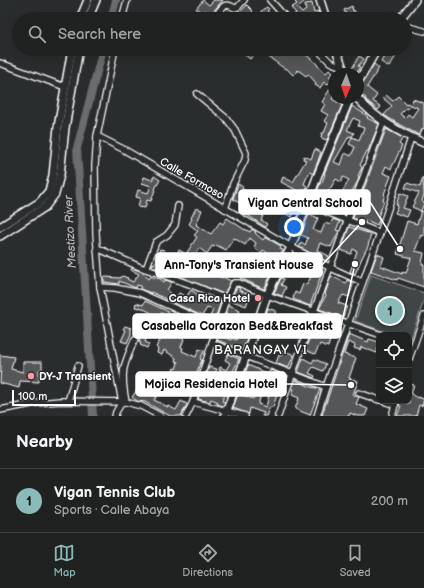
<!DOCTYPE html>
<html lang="en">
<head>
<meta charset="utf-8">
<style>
  :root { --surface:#202222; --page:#282a2a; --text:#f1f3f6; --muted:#a2a4a5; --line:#3d3f40; --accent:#8bbbb9 }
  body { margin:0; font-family:"Balsamiq Sans",sans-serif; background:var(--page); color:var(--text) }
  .controls { position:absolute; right:12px; bottom:12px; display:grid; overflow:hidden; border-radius:8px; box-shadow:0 4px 16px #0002 }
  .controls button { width:36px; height:36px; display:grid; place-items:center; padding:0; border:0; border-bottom:1px solid var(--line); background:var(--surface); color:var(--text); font:20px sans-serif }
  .compass { position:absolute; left:328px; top:68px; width:36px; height:36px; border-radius:50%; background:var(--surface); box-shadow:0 4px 16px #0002; rotate:182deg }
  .scale { position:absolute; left:12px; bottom:10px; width:64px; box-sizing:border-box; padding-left:4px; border:2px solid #fff; border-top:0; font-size:11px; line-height:14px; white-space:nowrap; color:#fff; -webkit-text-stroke:3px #2a2d2e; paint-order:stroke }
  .you { position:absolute; left:294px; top:227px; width:14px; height:14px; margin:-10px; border:3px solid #fff; border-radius:50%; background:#1a73e8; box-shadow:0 0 0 6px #1a73e833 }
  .badge { display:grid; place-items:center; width:26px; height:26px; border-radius:50%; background:var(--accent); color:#111; font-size:13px; font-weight:700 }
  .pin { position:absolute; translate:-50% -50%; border:2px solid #fff; box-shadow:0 1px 4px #0006 }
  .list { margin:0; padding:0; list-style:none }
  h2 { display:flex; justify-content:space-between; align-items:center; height:52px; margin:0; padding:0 16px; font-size:17px }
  h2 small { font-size:13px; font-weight:400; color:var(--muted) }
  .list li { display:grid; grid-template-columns:26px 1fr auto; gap:12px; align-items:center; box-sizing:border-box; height:64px; padding:0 16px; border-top:1px solid var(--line) }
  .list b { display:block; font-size:15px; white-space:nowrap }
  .list p { margin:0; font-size:13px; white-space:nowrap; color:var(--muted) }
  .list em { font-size:13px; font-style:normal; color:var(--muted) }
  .icon { flex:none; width:22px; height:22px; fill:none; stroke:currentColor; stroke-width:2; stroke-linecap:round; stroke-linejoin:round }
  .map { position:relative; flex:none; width:424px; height:416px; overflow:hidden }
  .search { position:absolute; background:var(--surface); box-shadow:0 4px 16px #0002; left:12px; right:12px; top:12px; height:44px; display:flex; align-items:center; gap:10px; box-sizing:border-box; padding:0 14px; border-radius:22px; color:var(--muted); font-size:15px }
  .sheet { height:116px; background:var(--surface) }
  nav { display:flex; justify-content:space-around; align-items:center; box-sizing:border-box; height:56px; border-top:1px solid var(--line); background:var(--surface); font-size:11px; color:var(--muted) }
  nav a { display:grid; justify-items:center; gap:2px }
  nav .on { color:var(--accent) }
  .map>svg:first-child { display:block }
  .green { fill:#414445; stroke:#a0a2a2 }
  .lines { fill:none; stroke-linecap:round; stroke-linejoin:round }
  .river { stroke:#6a6c6d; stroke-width:8 }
  .building { fill:#555758; stroke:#fff; fill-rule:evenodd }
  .minor-casing { stroke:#fff; stroke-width:8 }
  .major-casing { stroke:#fff; stroke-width:10 }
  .minor { stroke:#2a2d2e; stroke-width:5.5 }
  .major { stroke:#2a2d2e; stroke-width:7 }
  .poi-dot { fill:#ff9aa2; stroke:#2a2d2e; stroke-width:1.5 }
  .labels { text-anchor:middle; stroke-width:3; stroke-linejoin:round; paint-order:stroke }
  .street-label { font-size:11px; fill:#fff; stroke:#2a2d2e }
  .poi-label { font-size:11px; font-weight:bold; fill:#fff; stroke:#2a2d2e; text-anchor:end }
  .water-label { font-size:12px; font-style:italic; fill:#b4b6b6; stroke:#2a2d2e }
  .quarter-label { font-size:13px; letter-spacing:1px; fill:#fff; stroke:#2a2d2e }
  .leader { fill:none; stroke:#fff; stroke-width:1.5 }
  .callout-dot { fill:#fff; stroke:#2a2d2e; stroke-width:1.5 }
  .callout { fill:#fff; stroke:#fff; stroke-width:1.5 }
  .callout-label { font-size:12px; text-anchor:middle; font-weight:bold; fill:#111 }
</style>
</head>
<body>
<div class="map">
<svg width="424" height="416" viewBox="0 0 424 416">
  <rect width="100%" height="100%" fill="#2a2d2e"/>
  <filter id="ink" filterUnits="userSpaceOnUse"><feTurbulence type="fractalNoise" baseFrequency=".025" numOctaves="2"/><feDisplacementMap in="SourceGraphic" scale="8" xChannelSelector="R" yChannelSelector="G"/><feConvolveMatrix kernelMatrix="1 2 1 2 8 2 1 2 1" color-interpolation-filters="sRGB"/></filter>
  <g filter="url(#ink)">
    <polygon class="green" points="371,275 424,293 424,300 410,341 409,335 393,335 355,321"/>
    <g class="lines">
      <g class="river">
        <polyline points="111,19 116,0"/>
        <polyline points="93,416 77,148 103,49"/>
      </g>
    </g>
    <g class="building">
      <polygon points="203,0 209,5 214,0 223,0 210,15 204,10 199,16 196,14 199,10 196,9"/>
      <polygon points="297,0 306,0 297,8 302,13 306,10 305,4 312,3 314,13 318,11 320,19 306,19 304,17 302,19 292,19 291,17 296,13 291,8 297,4 295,2"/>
      <polygon points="247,5 253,11 249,15 255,19 226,19 228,17 225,15 228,11 234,16 237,13 238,14"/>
      <polygon points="352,6 353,11 354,10 357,16 352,19 348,19 344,10"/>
      <polygon points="267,7 269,9 267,11 275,17 273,19 257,19 262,10"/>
      <polygon points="238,49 256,49 258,51 250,59"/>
      <polygon points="283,49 303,49 305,51 303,52 317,64 317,65 326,73 329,70 332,73 329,77 332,80 327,85 324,82 320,88 315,85 316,83 308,74 306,76 298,70 293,75 286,68 285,69 266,55 270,50 276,56"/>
      <polygon points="387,51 396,56 389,67 381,62"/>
      <polygon points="359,56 364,59 358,66 360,67 356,74 352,74 350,72"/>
      <polygon points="374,64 379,68 367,87 377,95 373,101 381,107 378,110 365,99 366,98 358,93 358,87 362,84"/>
      <polygon points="330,89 334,91 334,95 332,99 342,105 327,140 321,138 322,133 324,133 328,123 324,121 328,115 321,111 325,104 322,102"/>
      <path d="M386,95L393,101L398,96L406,104L407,103L411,105L413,99L424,103V129L423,128L419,135L400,125L384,115L392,106L383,98ZM411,105L418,108L412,117L408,114L405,118L400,114L406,108L408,109Z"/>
      <path d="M352,106L363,113L368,117L367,118L379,124L368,151H367L360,165L362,167L358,176L359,177L358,181L348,198L350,199L345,215L340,213L341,211L332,206L331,209L317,203V202L314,200L321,181L322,182L325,174H324ZM353,118L360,121L358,126L364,128L359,140L352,137L354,133L347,130ZM349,136L352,137L349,144L355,147L351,156L345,153L341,165L334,162ZM343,177L349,180L340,196V195L338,197L328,192L336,179L341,182Z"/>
      <polygon points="386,129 403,138 399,144 402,146 391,169 386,166 383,173 391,176 384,194 385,195 383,200 384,201 378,217 380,218 377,225 366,220 365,223 353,218"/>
      <polygon points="315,149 321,152 318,161 313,174 310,172 306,179 304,184 307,186 304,195 300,206 298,205 292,217 270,205 274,198 286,205 288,202 293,205 296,198 294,197 296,190 281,182 283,177 293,182 306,160 303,159 304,156 311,159"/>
      <polygon points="154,176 160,180 156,187 151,201 147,200 145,208 138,207 140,198 136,197 138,190 148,193 151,186 142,183 144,177 152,180"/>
      <polygon points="423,177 424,195 422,201 424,203 421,211 412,207 419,193 405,188 407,183 420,187"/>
      <polygon points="238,184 243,187 242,189 251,194 244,206 233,199"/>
      <polygon points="400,193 408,196 403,208 410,210 407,217 395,213 398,205 396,205"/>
      <polygon points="244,206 254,213 256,211 263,216 261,220 267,224 265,227 246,214 245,215 240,212"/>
      <polygon points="196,208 202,210 196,225 211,234 220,222 223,224 227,218 245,230 245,229 250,232 252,229 256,232 255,233 263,240 265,237 281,246 280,249 283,250 276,266 266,261 269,254 263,250 261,253 254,247 256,243 250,238 245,245 234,238 226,250 216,245 214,247 212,246 207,254 199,248 193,259 202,263 202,262 208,264 211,257 217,260 214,267 216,268 213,273 222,278 223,277 231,281 224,294 168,272 169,270 163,266 162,270 152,266 153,263 155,264 160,249 164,250 162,258 172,265 175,259 174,258 179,250 186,254 197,237 194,235 198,231 189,224 192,219 191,218"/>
      <polygon points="421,211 424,212 424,236 421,235 415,251 424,253 422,264 424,264 424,287 398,278 397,280 371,271 377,254 384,257 381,266 402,274 402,272 406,273 411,258 397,254 407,221 417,224"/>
      <polygon points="309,214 318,218 313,230 321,233 325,223 330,225 333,219 340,222 336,230 339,231 331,247 320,243 317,250 329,256 326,261 299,247 301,243 305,245 308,238 301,235"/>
      <polygon points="349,227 371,234 368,246 361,260 355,274 350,272 357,251 353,249 351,254 341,250"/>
      <polygon points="306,263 323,270 310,306 293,299 295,292 299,294 303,284 306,285 313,274 303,268"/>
      <polygon points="132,268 140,271 149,279 151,276 157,279 159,278 164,282 165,280 172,282 167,290 170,292 168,296 175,300 179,293 186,297 191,290 200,296 212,301 212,299 221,302 214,321 209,319 213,310 207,308 202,316 151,292 151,293 140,289 141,286 137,285 136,288 119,281 119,284 104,282 104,277 121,278 122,276 128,278 127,279 133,282 139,274 131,270"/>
      <polygon points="267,271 272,273 264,289 240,278 242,273 251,276 253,272 264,277"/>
      <polygon points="331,276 346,283 347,280 352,282 352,284 353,285 349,297 343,295 338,303 347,306 343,317 319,309 326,295 325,294"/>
      <polygon points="281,278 284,279 281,285 286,287 282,296 274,293"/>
      <polygon points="237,287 240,288 239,290 246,293 247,292 251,293 246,306 230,300"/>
      <polygon points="145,301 165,310 169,313 175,315 176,314 185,317 184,319 192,322 192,321 212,329 210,335 183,325 177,334 184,339 181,347 183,348 182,351 196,357 199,349 204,351 200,359 202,360 186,396 179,392 184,385 170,378 174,368 176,369 178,362 175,361 176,358 164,350 162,355 157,353 158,349 156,347 163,336 161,335 163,331 168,334 170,330 172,331 176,324 167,319 168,317 161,313 159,317 140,307 140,308 135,307 136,303 143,305"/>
      <polygon points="229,305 240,310 237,318 228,315 225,323 228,324 221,336 231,340 232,338 236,340 242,326 250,329 243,350 217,340"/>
      <polygon points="268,308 276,311 273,318 268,316 266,323 268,324 265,330 263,329 262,333 260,332"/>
      <polygon points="320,323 331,328 327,336 331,337 328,347 320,344 315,354 305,350 312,331 316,332"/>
      <polygon points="125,326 131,328 131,334 127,343 121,341 126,330 123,329"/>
      <polygon points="142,327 149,330 145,338 146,339 145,342 149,344 147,348 140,345 141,343 139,342 141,334 139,333"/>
      <polygon points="349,334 368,342 369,339 379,342 377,353 361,347 360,350 354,348 355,345 348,342 344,354 356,358 349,378 358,381 353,395 359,397 356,404 368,409 365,416 357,416 350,413 349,416 325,416 322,415"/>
      <polygon points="283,350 294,355 288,368 276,363 279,355 281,356"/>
      <polygon points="228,354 239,359 230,377 232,377 229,383 226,382 223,392 226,393 222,401 225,402 223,406 217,404 218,402 211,399 210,402 198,399 209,367 217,369 212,379 220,382 224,372 219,370 220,367 226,370 230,363 225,360"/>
      <polygon points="0,355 14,357 11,369 23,372 23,362 42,362 42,370 39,370 39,382 20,381 19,388 0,383 1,366 0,366"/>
      <polygon points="303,358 312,363 314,359 326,364 323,371 313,367 309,373 315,376 314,378 298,372"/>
      <polygon points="248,365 268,374 270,370 283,375 280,383 276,382 276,384 263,379 263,381 255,378 245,396 253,399 256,391 262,393 258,404 266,407 269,395 264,394 265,388 278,392 273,407 270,407 266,416 262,416 264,413 250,408 249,414 233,408"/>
      <polygon points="295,380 311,387 320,389 310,415 295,409 299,398 292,395 294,389 292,388"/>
      <polygon points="409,384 414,385 411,394 417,398 417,397 424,399 422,406 419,405 416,416 397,416 401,406 399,406 400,401 409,404"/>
      <polygon points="140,386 157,396 154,400 168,407 168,406 176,410 181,401 187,404 181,416 170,416 145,402 137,401 132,397"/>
    </g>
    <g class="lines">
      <g class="minor-casing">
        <g id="minor">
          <polyline points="270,0 287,19"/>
          <path d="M215,16C223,8 223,1 235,8L238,7L244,0"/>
          <polyline points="122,19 127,0"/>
          <polyline points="405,26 424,31"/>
          <polyline points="115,49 97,136 95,166 96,233 100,287 122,402 116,412 115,416"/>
          <polyline points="317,49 330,62 342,67"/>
          <polyline points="0,63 65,87"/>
          <polyline points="197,94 226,118 235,130 246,153 245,160 233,184 225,209"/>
          <polyline points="97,136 123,149 291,247 331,268 362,282"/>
          <polyline points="307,204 380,233"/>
          <polyline points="97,248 140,267 192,285 226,299"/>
          <polyline points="146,269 156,242 167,235 175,225 178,206"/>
          <polyline points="100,287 115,288 140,293 217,327"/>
          <polyline points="212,343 326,387"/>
          <polyline points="409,359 424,316"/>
          <polyline points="359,393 379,400"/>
          <polyline points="68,401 78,366"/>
          <polyline points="383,401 395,405"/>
          <path d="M126,402C120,372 123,366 135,339"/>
          <polyline points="193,402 245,416"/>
          <polyline points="0,410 37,403 60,401 126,402 141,406 160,416"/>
          <polyline points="186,416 193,402 226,299 234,283 239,283 267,295 381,335"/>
          <polyline points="278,416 314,311 384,121"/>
          <polyline points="317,416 326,387 380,233 411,138"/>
          <polyline points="392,416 396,401"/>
        </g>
      </g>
      <g class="major-casing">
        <g id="major">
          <polyline points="320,0 326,19"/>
          <polyline points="80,19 88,0"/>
          <polyline points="88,19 96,0"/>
          <polyline points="400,19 415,0"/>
          <polyline points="336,49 345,74"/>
          <polyline points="358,82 377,49"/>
          <path d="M357,98C375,118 400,133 424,143"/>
          <polyline points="0,227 40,202 49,191 53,175 58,127 72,49"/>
          <polyline points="0,236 45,207 55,194 60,175 65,128 79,49"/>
          <polyline points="225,416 267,295 291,247 317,177 350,98"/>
        </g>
      </g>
      <use href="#minor" class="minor"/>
      <use href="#major" class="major"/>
    </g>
  </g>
  <g class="poi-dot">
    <circle cx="258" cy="298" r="4"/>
    <circle cx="31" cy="376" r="4"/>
  </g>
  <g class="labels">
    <g class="street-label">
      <text transform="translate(192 178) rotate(30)" y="4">Calle Formoso</text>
    </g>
    <g class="poi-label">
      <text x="250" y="302">Casa Rica Hotel</text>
      <text x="39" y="380" text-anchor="start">DY-J Transient</text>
    </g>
    <g class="water-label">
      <text transform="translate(70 232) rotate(-93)" y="4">Mestizo River</text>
    </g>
    <g class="quarter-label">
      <text x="261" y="354">BARANGAY VI</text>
    </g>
  </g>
  <path class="leader" d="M400 249L370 202M362 222L322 265M355 264L341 326M351 385L286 384"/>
  <g class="callout-dot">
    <circle cx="400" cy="249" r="4"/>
    <circle cx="362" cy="222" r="4"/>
    <circle cx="355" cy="264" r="4"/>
    <circle cx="351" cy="385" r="4"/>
  </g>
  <g class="callout">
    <rect x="239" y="190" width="131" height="24" rx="4"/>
    <rect x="156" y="253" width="166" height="24" rx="4"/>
    <rect x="133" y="314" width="208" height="24" rx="4"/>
    <rect x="136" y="372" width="150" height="24" rx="4"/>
  </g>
  <g class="callout-label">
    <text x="305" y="207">Vigan Central School</text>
    <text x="239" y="269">Ann-Tony's Transient House</text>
    <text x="237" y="330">Casabella Corazon Bed&amp;Breakfast</text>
    <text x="211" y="388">Mojica Residencia Hotel</text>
  </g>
</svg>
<div class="controls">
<button><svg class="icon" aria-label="locate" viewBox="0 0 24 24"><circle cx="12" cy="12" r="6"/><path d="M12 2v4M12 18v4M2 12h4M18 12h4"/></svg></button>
<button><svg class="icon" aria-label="layers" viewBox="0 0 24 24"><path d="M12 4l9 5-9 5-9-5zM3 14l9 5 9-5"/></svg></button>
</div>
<svg class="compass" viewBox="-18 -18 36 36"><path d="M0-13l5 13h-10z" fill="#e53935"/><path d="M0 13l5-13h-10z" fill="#a2a4a5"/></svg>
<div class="scale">100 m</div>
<div class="you"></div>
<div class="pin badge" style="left:390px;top:311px">1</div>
<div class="search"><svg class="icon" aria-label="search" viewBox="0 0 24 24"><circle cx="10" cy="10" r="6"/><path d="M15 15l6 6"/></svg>Search here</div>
</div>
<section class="sheet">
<h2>Nearby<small></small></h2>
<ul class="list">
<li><span class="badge">1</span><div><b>Vigan Tennis Club</b><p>Sports · Calle Abaya</p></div><em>200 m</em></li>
</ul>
</section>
<nav>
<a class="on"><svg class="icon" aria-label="map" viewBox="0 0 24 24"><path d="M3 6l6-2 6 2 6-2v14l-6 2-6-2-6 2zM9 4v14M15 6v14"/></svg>Map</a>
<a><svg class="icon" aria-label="directions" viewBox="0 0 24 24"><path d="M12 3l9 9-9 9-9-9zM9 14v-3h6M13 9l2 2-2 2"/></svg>Directions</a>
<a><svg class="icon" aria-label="saved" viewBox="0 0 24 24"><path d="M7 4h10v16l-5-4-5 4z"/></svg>Saved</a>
</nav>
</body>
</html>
